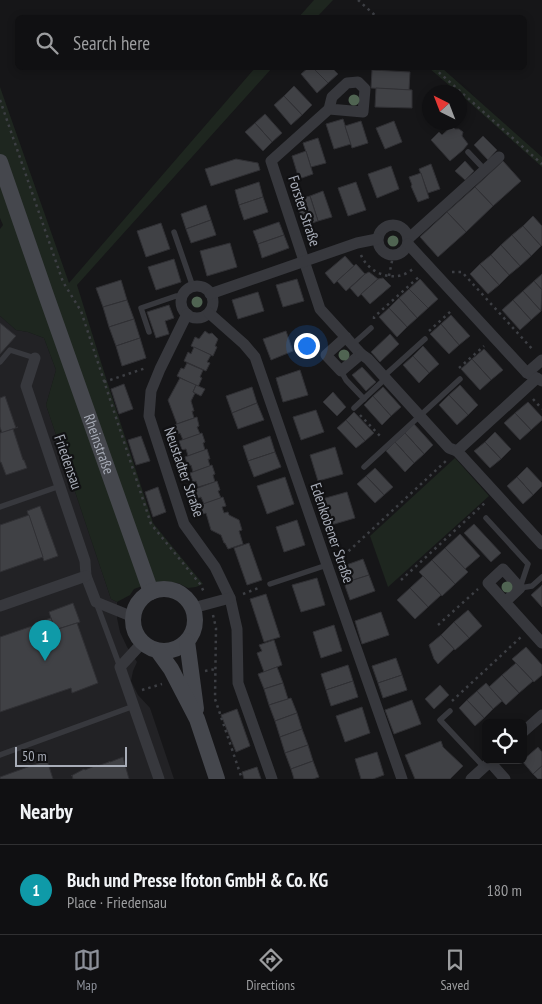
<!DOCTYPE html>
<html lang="en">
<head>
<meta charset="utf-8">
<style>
  :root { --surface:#101012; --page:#1e1e20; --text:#f1f3f6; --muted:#9c9d9f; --line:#303032; --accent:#8c9099 }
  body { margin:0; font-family:"PT Sans Narrow",sans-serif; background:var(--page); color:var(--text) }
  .controls { position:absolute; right:15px; bottom:15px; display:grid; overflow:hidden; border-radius:8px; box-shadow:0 2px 8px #0003 }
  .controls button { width:45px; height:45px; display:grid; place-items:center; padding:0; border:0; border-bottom:1px solid var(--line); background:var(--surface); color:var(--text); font:25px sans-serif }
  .compass { position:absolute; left:422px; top:85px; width:45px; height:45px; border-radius:50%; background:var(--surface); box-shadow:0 2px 8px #0003; rotate:318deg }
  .scale { position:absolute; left:15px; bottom:12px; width:112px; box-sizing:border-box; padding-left:5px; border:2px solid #a8adb8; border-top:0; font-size:14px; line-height:18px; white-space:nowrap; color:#a8adb8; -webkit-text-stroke:4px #111113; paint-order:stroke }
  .you { position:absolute; left:306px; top:345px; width:18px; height:18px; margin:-12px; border:4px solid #fff; border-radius:50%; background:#1a73e8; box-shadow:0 0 0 8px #1a73e833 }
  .badge { display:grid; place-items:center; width:32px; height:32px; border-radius:50%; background:var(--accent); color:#fff; font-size:16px; font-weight:700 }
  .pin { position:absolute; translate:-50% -41px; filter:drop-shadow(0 1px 2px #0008) }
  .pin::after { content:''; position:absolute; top:26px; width:18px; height:15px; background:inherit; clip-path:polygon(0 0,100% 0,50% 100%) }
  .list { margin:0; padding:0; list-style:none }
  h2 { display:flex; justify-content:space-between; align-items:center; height:65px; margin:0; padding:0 20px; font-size:21px }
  h2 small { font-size:16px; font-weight:400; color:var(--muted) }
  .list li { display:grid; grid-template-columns:32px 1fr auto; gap:15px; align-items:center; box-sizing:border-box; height:90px; padding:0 20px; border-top:1px solid var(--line) }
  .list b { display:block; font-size:19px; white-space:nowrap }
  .list p { margin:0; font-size:16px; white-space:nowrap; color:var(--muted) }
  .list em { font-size:16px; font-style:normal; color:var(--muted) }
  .icon { flex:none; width:28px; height:28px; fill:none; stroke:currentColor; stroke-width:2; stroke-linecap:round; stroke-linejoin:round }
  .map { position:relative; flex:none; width:542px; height:779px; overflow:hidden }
  .search { position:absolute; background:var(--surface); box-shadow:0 2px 8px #0003; left:15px; right:15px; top:15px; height:55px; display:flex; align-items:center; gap:12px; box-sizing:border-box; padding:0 18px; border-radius:8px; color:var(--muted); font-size:19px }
  .sheet { height:155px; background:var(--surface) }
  nav { display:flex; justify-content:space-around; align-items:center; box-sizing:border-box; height:70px; border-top:1px solid var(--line); background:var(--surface); font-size:14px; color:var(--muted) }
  nav a { display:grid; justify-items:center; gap:2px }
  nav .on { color:var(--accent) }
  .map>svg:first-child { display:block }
  .built { fill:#222225 }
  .green { fill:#1e261f }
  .building { fill:#404145; stroke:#303034 }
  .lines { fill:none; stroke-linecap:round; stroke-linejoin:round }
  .path { stroke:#3d3f44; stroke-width:2.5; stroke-dasharray:2.5 4; stroke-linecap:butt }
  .service { stroke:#37383d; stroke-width:5.5 }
  .minor { stroke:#37383d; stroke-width:11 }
  .secondary { stroke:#45474d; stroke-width:16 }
  .tree { fill:#506452 }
  .labels { text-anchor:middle; stroke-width:4.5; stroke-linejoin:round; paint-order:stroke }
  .street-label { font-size:15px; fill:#a8adb8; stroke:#111113 }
</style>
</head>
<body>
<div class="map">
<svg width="542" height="779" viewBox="0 0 542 779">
  <rect width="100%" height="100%" fill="#161618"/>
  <polygon class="built" points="0,316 16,330 28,332 44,338 56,370 46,405 111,599 117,602 117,618 120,632 127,647 137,662 133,671 131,681 138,695 150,708 174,779 0,779"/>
  <g class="green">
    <polygon points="314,0 333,0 317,17 299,17"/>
    <polygon points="255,68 272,68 77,285 105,375 153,523 203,584 196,587 188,588 178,583 153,582 134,589 130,595 117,602 111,599 46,405 56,370 44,338 28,332 16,330 0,316 0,229 3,225 0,218 0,87 69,283"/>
    <polygon points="429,68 442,68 542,157 542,167 460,94 460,92 457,92"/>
    <polygon points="455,458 489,496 388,587 370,536"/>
  </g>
  <g class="building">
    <polygon points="308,68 313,68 328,83 317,93 301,74"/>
    <polygon points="313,68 332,68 338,74 328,83"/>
    <polygon points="372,70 410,72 409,90 371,88"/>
    <polygon points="294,86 312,105 302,115 284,96"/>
    <polygon points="376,88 412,90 412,108 375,107"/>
    <polygon points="284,96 302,115 291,125 274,105"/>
    <polygon points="265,114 282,133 272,142 255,123"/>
    <polygon points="343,119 351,144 334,149 326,124"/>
    <polygon points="361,121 368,143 352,148 345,126"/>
    <polygon points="394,121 402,142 385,149 376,128"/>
    <polygon points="255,123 272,142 263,151 245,132"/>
    <polygon points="452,126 455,129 459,129 463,132 462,136 468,144 463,150 450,161 431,140 439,132 442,135"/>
    <polygon points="483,136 497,150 488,160 474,145"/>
    <polygon points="318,138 326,163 311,167 303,143"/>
    <polygon points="306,151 313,174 299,179 292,156"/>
    <polygon points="236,159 258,163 260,170 211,186 205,169"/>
    <polygon points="465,161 474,171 465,180 455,171"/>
    <polygon points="503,161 521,181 493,206 475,187"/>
    <polygon points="431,164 440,189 428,193 419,169"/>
    <polygon points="391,166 399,189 377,198 368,174"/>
    <polygon points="421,173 429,198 418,202 411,186 412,185 409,177"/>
    <polygon points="259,182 263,197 239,205 235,190"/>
    <polygon points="356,182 366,210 348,216 338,188"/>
    <polygon points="475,187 493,206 466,232 447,212"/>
    <polygon points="323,191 332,217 318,221 310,196"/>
    <polygon points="310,196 318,221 304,226 296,200"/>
    <polygon points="263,197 268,212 244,220 239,205"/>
    <polygon points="206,205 211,220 186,229 181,214"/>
    <polygon points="447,212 466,232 438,257 420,237"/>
    <polygon points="533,216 542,226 542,245 541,246 523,226"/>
    <polygon points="211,220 216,235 191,243 186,229"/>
    <polygon points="279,222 284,235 258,244 253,231"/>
    <polygon points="161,223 170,249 146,257 137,231"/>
    <polygon points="523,226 541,246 531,256 512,235"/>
    <polygon points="284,235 289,248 262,258 258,244"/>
    <polygon points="512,235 531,256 520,266 501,245"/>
    <polygon points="230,243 237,267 207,276 200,251"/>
    <polygon points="501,245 520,266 509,275 491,255"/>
    <polygon points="491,255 509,275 499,285 480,264"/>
    <polygon points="345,256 354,266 334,284 325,273"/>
    <polygon points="174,259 181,282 156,290 148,267"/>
    <polygon points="356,264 365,274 346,291 337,281"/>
    <polygon points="480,264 499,285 488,294 470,274"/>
    <polygon points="369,272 378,279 358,297 350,288 365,274"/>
    <polygon points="542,274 542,290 534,281"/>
    <polygon points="383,278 391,286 370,304 361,294 378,279"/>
    <polygon points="297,279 304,301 283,307 276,285"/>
    <polygon points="420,279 438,299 428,308 409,289"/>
    <polygon points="121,280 127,300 103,307 96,288"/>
    <polygon points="534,281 542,290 541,311 523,291"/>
    <polygon points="409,289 428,308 417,318 399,298"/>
    <polygon points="523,291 541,311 531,320 513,300"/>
    <polygon points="258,292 264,311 238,319 232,300"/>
    <polygon points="399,298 417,318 407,327 389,308"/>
    <polygon points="127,300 134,319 109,327 103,307"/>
    <polygon points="513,300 531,320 520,330 502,310"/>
    <polygon points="169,305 174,318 165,321 169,334 156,338 147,312"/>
    <polygon points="389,308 407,327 397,337 379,317"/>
    <polygon points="451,315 470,336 459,345 441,324"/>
    <polygon points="134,319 140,338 116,346 109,327"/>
    <polygon points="0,323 16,336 0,354"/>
    <polygon points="441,324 459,345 449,354 430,334"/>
    <polygon points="205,331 209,334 212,333 218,339 215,346 217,347 213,356 191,346 195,337 199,339"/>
    <polygon points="286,331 293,351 271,360 263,339"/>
    <polygon points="390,334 399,344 380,362 371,352"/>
    <polygon points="140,338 146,358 122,366 116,346"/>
    <polygon points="423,346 439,364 429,373 413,356"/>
    <polygon points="194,347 211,355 207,362 210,363 206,371 184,361 188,352 191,354"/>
    <polygon points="484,349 503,370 491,380 472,359"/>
    <polygon points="413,356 429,373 419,383 403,365"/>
    <polygon points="472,359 491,380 480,390 461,369"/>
    <polygon points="187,363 203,370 200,377 202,378 198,387 177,376 181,368 184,369"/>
    <polygon points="362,367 376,382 366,391 352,375"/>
    <polygon points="300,370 308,395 283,402 276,378"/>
    <polygon points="180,378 196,385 193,392 195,393 191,401 194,411 192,411 194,418 177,424 168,400"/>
    <polygon points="124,384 133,409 119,414 111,389"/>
    <polygon points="196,385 205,389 201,396 193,392"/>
    <polygon points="460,385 478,405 468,415 449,395"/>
    <polygon points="252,387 257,403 232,413 226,396"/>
    <polygon points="383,387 401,407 391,416 373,396"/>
    <polygon points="333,392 346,407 337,416 323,402"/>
    <polygon points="449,395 468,415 457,425 439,405"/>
    <polygon points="5,396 16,428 18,427 2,433 0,427 0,398"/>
    <polygon points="373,396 391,416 382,425 364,405"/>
    <polygon points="528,402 542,417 542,420 531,430 515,413"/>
    <polygon points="257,403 264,420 238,429 232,413"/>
    <polygon points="316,410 324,432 301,440 293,417"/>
    <polygon points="354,412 374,433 365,441 346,420"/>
    <polygon points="515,413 531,430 520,440 504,423"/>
    <polygon points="197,417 199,426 197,427 200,434 183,440 180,433 177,434 174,425"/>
    <polygon points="346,420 365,441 356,448 337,428"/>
    <polygon points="414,424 433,445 424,454 405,433"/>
    <polygon points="13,429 23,460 24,460 27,468 6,475 1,462 0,462 0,433"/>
    <polygon points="495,432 511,449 501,459 485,442"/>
    <polygon points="202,433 205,442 203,443 205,450 188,456 186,449 182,450 179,441"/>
    <polygon points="405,433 424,454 414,463 395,442"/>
    <polygon points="141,436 150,461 136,465 128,440"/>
    <polygon points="270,436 275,452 248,461 243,446"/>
    <polygon points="395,442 414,463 405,472 386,451"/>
    <polygon points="485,442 501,459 490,468 474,451"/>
    <polygon points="335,447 343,474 318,481 310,455"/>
    <polygon points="207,449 210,459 208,459 210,466 193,472 191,465 188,466 185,457"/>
    <polygon points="275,452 281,467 254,477 248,461"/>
    <polygon points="212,465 215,474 213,475 215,482 198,487 196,481 193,482 190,473"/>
    <polygon points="527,467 542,483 542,486 533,495 517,477"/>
    <polygon points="375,468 393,487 384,495 366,476"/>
    <polygon points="366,476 384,495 375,503 357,484"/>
    <polygon points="285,477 294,504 267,514 257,486"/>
    <polygon points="517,477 533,495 523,504 507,486"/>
    <polygon points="217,481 220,490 218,491 221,498 204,504 201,497 198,498 195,489"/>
    <polygon points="158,487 166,512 153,517 145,492"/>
    <polygon points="347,492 355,518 331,525 322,499"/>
    <polygon points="223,497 226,506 222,507 224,513 228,512 229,515 239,520 242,530 239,531 243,544 228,549 225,543 224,543 221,535 211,530 206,513 203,514 200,505"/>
    <polygon points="40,506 58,556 44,561 27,511"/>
    <polygon points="29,515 43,557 0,572 0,525"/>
    <polygon points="297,520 305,545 284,552 276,527"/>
    <polygon points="474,524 501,553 491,562 464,533"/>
    <polygon points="460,534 480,556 465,569 445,548"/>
    <polygon points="249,543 262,580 247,585 234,548"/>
    <polygon points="445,548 468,572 455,584 432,560"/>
    <polygon points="363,559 369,575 344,583 338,568"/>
    <polygon points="432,560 455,584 442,596 419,572"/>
    <polygon points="369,575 375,591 350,600 344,583"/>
    <polygon points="423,576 441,595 428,607 410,588"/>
    <polygon points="317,578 325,605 301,612 292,585"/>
    <polygon points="542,585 542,607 531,595"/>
    <polygon points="410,588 428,607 415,619 397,600"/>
    <polygon points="266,594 280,637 264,642 250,599"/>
    <polygon points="73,603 80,622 55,630 49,612"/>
    <polygon points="468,610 482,626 469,638 454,622"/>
    <polygon points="381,612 389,635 362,644 355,621"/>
    <polygon points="51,618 55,630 39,635 36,628 39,627 37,624 36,625 35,623"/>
    <polygon points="454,622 469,638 455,650 441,635"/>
    <polygon points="35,623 36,625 37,624 39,627 36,628 39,635 77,623 98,683 72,693 71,688 0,712 0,637 35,625"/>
    <polygon points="334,625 342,651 321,658 313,632"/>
    <polygon points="441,635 454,649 438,664 434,659 429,645"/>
    <polygon points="274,640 282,665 264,672 257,653 262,651 259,645"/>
    <polygon points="526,647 542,665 542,675 534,682 512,659"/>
    <polygon points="396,658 402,675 378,683 372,666"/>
    <polygon points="516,663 533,681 519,693 502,675"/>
    <polygon points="348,665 353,681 326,690 321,674"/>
    <polygon points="277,667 283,683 264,689 258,674"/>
    <polygon points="402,675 407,690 383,698 378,683"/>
    <polygon points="502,675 519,693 506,705 489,687"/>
    <polygon points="353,681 358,697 331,706 326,690"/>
    <polygon points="283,683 288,699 269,705 264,689"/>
    <polygon points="486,683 502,701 493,709 477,691"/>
    <polygon points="440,685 449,695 434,709 425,699"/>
    <polygon points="477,691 493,709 484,718 467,700"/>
    <polygon points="291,698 297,713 275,721 269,705"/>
    <polygon points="412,700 421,724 394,734 385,710"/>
    <polygon points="467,700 484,718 475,726 459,708"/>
    <polygon points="362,707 370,733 345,742 336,716"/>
    <polygon points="237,709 250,746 236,752 221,715"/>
    <polygon points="297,713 302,729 280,737 275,721"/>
    <polygon points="302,729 308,745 285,753 280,737"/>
    <polygon points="441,741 443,747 463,766 450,779 415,779 405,755"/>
    <polygon points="308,745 313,761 291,769 285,753"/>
    <polygon points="538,747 542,752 542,766 533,774 522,761"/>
    <polygon points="377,752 384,775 373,779 361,779 355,759"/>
    <polygon points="123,757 129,779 73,779 72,775 71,776 84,769 85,770 97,765 97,766 109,762 109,761 110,762"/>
    <polygon points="47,760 53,779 0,779 0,777"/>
    <polygon points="313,761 319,777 313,779 294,779 291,769"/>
    <polygon points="542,766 542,779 538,779 533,774"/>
    <polygon points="257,767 261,779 244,779 242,772"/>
  </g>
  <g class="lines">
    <g class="path">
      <polyline points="358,0 378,18"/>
      <polyline points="434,68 542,164"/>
      <polyline points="0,100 63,282 81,311 151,524 200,584 204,592"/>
      <path d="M361,255C367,270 386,280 402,275C406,274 410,271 413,269L414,270"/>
      <polyline points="452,272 462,272 534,351"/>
      <polyline points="389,276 393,256"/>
      <polyline points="374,319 374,317 421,275"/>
      <polyline points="429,331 451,311"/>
      <polyline points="459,368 484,346"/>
      <polyline points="104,382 146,368"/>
      <polyline points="533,399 542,409"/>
      <polyline points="360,415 382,438"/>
      <polyline points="339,560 447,460"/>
      <polyline points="401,580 487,501"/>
      <polyline points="243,594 261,587"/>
      <polyline points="213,615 216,628 215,699 242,779"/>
      <polyline points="438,625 478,589"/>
      <polyline points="205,671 216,669"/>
      <polyline points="142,690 162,684"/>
      <polyline points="452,701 521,637"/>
    </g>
    <g class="service">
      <polyline points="468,152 485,170"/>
      <polyline points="174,232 193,287"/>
      <polyline points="149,332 141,308 176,296 182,297"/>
      <polyline points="352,345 371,328"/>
      <polyline points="0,362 10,350 35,358"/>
      <polyline points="341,371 346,380 364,399"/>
      <polyline points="384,376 425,339"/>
      <polyline points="354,408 386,378"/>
      <polyline points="364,467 460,379"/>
      <polyline points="0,507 60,486"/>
      <polyline points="486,518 528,564 520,588 532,586 542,577"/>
      <polyline points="270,584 327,565"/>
      <polyline points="96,602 120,667"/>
      <polyline points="450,711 440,720 484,767"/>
      <polyline points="0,755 134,706"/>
    </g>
    <g class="minor">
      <polyline points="329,109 363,112 365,89 358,82 347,83 332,97 329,109 271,161 320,309 361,354 341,371 326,355 346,337"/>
      <circle cx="393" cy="240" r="15"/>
      <polyline points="408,239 499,157"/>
      <polyline points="408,244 527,373 542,381"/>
      <circle cx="197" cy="302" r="16"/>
      <polyline points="210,294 357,243 377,239"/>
      <polyline points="209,313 244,344 255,357 327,565 402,779"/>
      <polyline points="187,314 160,369 151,391 149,416 184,524 215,567 230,598 237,629 238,683 272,779"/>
      <polyline points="361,354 368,359 449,448 457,451"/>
      <polyline points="35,358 26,386 85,561 86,576 96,602 133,617"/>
      <polyline points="527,373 542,360"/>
      <polyline points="537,378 457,451 542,544"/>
      <polyline points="505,602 520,588 503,569 488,583 542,643"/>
      <polyline points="0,606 86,576"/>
      <polyline points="193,608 230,598"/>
      <polyline points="142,643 120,667 159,779"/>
      <polyline points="523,732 542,715"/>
      <polyline points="490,762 505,779"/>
      <polyline points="471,779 492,760"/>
    </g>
    <g class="secondary">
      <path id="s1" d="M0,162L46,295L151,592"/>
      <circle cx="164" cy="620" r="31"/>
      <polyline points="187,641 196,709"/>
      <polyline points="158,651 171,669 197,719 217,779"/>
    </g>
  </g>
  <g class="tree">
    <circle cx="354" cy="100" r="5.5"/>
    <circle cx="393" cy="241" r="5.5"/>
    <circle cx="197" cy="302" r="5.5"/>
    <circle cx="344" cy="355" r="5.5"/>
    <circle cx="507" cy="587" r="5.5"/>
  </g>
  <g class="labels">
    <g class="street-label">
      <text transform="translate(304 211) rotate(72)" y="5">Forster Straße</text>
      <text dy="5" stroke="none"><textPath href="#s1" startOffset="299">Rheinstraße</textPath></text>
      <text transform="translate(68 462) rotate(71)" y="5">Friedensau</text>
      <text transform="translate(184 472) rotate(71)" y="5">Neustadter Straße</text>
      <text transform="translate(332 533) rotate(71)" y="5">Edenkobener Straße</text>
    </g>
  </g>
</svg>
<div class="controls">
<button><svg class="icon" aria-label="locate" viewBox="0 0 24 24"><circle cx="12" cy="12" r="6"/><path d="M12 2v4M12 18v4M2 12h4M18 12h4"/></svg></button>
</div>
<svg class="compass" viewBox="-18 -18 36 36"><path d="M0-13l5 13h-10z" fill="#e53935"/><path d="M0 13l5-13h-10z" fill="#9c9d9f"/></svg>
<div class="scale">50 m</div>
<div class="you"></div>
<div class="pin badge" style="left:45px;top:661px;background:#0f9aa8">1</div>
<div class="search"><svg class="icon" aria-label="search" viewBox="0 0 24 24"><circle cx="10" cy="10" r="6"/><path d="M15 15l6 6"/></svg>Search here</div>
</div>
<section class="sheet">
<h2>Nearby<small></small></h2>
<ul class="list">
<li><span class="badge" style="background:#0f9aa8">1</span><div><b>Buch und Presse Ifoton GmbH &amp; Co. KG</b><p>Place · Friedensau</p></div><em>180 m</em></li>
</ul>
</section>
<nav>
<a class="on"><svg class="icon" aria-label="map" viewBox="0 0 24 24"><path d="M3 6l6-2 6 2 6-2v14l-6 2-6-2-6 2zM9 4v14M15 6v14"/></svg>Map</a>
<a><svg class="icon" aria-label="directions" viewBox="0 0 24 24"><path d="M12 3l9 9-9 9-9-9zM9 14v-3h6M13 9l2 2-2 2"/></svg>Directions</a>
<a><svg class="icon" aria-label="saved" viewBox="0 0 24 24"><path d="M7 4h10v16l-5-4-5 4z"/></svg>Saved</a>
</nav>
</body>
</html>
